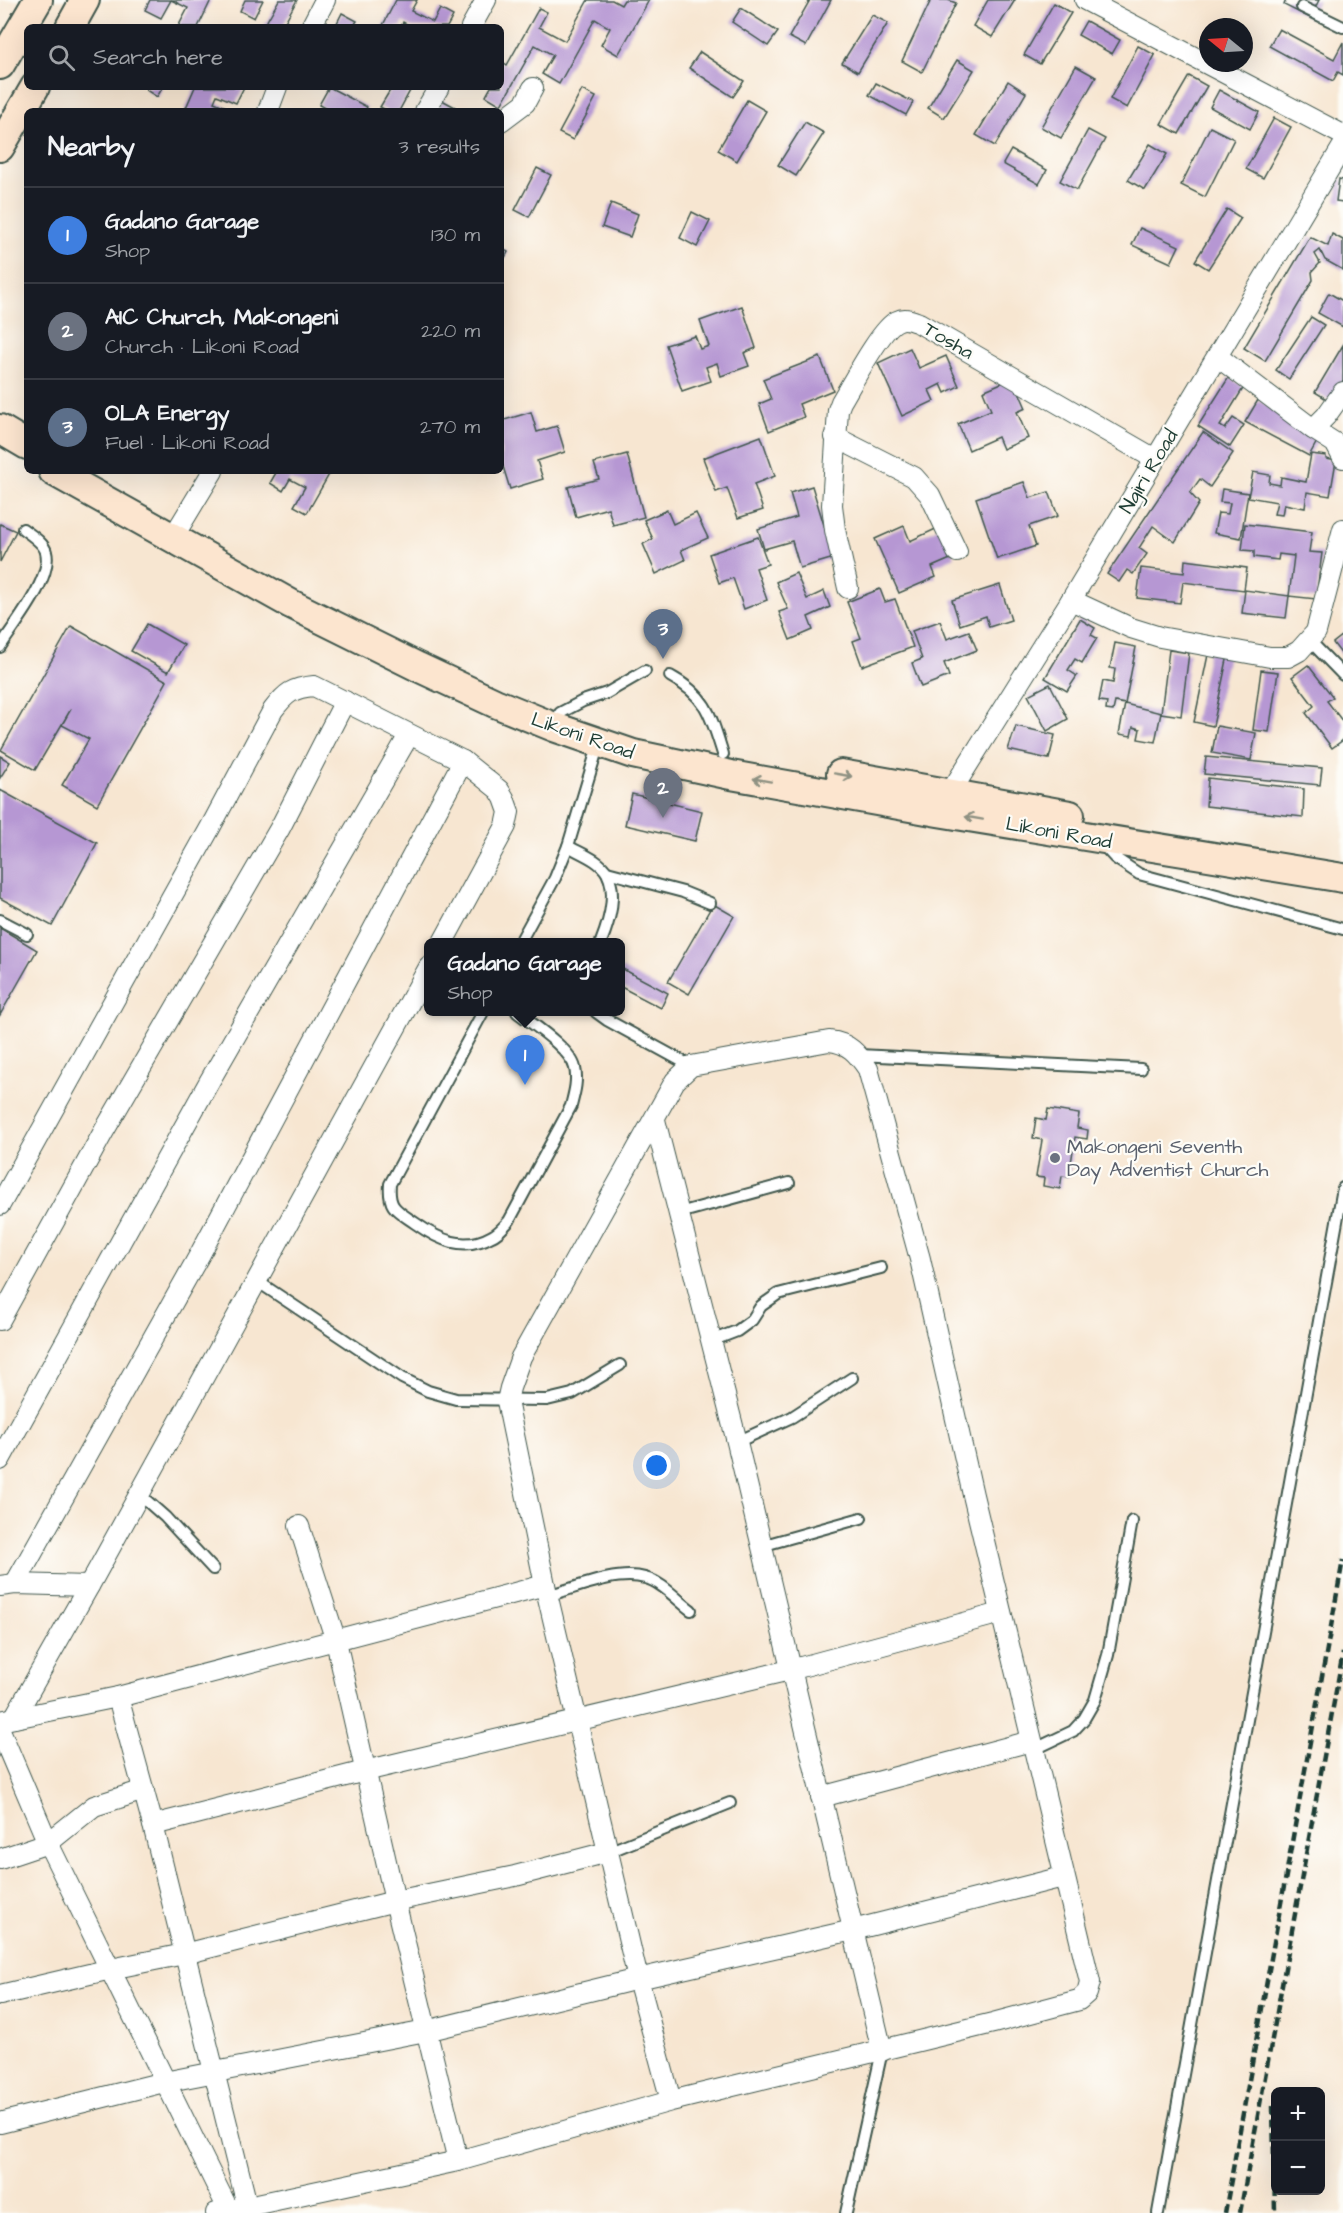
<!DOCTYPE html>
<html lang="en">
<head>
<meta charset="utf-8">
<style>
  :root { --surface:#171b24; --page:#242831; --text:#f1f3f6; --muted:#9ea1a6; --line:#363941; --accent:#8c9099 }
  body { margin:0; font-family:"Architects Daughter",sans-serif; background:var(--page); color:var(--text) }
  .controls { position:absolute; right:18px; bottom:18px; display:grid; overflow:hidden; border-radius:9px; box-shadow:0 6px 24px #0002 }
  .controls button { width:54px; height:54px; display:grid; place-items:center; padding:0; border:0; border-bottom:2px solid var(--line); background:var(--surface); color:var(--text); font:30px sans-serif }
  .compass { position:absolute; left:1199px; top:18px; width:54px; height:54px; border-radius:50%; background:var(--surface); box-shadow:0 6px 24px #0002; rotate:288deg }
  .you { position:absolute; left:657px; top:1466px; width:21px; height:21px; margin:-15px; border:4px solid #fff; border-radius:50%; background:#1a73e8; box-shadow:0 0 0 9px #1a73e833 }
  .badge { display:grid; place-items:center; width:39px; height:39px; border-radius:50%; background:var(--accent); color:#fff; font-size:20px; font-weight:700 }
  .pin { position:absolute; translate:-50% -50px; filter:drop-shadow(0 2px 3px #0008) }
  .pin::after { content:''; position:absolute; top:32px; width:21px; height:18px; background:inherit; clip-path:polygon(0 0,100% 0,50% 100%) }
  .popup { position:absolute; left:424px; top:938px; width:201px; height:78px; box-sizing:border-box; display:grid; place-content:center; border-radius:9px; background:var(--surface); filter:drop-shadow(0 2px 4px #0005); font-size:20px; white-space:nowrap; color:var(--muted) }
  .popup b { font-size:22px; color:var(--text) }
  .popup::after { content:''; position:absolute; left:50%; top:100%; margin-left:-12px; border:12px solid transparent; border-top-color:var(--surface) }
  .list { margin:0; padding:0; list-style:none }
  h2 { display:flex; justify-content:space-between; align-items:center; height:78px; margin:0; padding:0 24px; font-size:26px }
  h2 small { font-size:20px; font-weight:400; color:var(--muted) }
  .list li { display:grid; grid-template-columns:39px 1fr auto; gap:18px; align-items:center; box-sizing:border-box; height:96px; padding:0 24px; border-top:2px solid var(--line) }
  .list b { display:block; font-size:22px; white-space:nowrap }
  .list p { margin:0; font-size:20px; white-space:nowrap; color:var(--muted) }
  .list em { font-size:20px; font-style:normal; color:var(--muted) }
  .icon { flex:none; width:33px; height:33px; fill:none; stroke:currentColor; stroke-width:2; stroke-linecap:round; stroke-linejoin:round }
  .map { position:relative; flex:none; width:1343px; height:2213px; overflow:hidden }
  .search { position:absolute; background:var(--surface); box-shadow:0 6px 24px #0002; left:24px; top:24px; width:480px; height:66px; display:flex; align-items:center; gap:15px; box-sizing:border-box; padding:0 21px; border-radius:9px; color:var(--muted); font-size:22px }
  .panel { position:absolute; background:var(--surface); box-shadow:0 6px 24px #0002; left:24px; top:108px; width:480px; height:366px; border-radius:9px }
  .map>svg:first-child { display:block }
  .building { fill:#b697d3 }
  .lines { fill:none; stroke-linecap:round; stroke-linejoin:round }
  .lane-casing { stroke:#3f564c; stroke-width:14 }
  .street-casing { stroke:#3f564c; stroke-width:22 }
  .secondary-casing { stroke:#3f564c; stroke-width:32 }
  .lane { stroke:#fff; stroke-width:10 }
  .street { stroke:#fff; stroke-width:20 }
  .secondary { stroke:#fce5cf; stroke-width:28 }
  .rail { stroke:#1f3d34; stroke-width:4.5; stroke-dasharray:9 4.5; stroke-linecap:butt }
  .oneway { stroke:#8e9182 }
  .worship-dot { fill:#6b7280; stroke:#fdfcf7; stroke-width:2 }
  .labels { text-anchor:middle; stroke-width:4.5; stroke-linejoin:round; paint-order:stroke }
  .street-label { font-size:20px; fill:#1f3d34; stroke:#fdfcf7 }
  .worship-label { font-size:20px; fill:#5b616d; stroke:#fdfcf7; text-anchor:start }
</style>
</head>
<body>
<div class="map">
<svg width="1343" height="2213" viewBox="0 0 1343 2213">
  <rect width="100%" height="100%" fill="#fdfcf7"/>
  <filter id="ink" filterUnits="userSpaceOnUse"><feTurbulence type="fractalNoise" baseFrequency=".0167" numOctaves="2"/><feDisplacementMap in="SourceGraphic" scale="12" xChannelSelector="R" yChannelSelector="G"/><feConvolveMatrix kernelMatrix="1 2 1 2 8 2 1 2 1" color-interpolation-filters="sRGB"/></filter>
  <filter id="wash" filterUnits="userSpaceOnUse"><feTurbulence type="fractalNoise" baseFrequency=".008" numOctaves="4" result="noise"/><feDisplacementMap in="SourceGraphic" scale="24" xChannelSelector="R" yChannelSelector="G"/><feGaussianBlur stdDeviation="1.35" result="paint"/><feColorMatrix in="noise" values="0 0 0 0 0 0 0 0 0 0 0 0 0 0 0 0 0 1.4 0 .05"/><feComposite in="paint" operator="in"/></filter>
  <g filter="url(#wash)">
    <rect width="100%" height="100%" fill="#f7e6d1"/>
    <g id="blocks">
      <g class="building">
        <polygon points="150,0 171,0 161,18 145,10"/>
        <polygon points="171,0 211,0 198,27 178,27 188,8"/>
        <polygon points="245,0 263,0 254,18 240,11"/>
        <polygon points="279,0 297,0 282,27 267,27 264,26"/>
        <polygon points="396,0 417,0 411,11 433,22 440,9 453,16 447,27 412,27 403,22 401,27 382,27"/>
        <polygon points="588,0 612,0 621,5 624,0 649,0 618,55 601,45 610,28 595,19 559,84 542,74 553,55 535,45 501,105 486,96 491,87 501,87 501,61 507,65 539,8 547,12 539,27 565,41"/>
        <polygon points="810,0 831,0 806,46 789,37"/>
        <polygon points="931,0 948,0 956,3 922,72 902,61"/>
        <polygon points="988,0 1015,0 992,37 973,26"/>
        <polygon points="1286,0 1319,0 1310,18 1284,5"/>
        <polygon points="1054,3 1071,13 1040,64 1024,55"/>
        <polygon points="741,8 778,32 768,46 732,22"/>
        <polygon points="342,13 357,21 353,27 335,27"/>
        <polygon points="872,15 888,23 858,72 842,63"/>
        <polygon points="1086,21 1120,40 1112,54 1078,35"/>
        <polygon points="1279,29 1334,59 1343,42 1343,75 1338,72 1333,81 1269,46"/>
        <polygon points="1138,46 1155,55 1127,108 1110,99"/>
        <polygon points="700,52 744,81 733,97 689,68"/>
        <polygon points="957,60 974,70 944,118 928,108"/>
        <polygon points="1076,66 1096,77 1061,138 1041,127"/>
        <polygon points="1189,76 1207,86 1179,134 1161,124"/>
        <polygon points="1008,81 1026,93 995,146 976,135"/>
        <polygon points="876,83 913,102 906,115 869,95"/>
        <polygon points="147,87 163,87 157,97 146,90"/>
        <polygon points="195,87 244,87 236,103 217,95 214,102 236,111 187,111 185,110"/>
        <polygon points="329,87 367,107 365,111 330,111 319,105"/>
        <polygon points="392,87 412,87 399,111 388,111 380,107"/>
        <polygon points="582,90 596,97 573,140 559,133"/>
        <polygon points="1219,90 1259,112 1250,129 1210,107"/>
        <polygon points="442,100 455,107 454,111 436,111"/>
        <polygon points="747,100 766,111 737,161 718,150"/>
        <polygon points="1274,118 1291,127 1263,178 1246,169"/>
        <polygon points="805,122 824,133 796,176 778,165"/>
        <polygon points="1210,127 1234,139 1205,197 1181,185"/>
        <polygon points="1088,130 1105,139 1077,190 1060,181"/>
        <polygon points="1150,144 1167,154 1145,190 1128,180"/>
        <polygon points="1011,150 1047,170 1039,184 1003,164"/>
        <polygon points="537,168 551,175 529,217 515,210"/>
        <polygon points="1339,179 1343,180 1343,202 1336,201"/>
        <polygon points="611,203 638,214 630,237 602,227"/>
        <polygon points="1227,209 1241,218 1208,269 1195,261"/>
        <polygon points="692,212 710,221 697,247 680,238"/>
        <polygon points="1140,228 1179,246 1171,263 1132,245"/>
        <polygon points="1332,234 1343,240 1343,270 1325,260 1320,250 1315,254 1320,263 1312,272 1313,280 1265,361 1244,348 1310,237 1328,246"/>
        <polygon points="501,248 508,252 501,265"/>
        <polygon points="1329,293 1343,301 1343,327 1318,313"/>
        <polygon points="742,306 756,348 744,353 749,366 721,376 717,363 706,367 711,381 682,391 666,345 695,336 700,349 709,346 700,321"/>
        <polygon points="1311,317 1324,325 1289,379 1276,370"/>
        <polygon points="1343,345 1343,392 1328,400 1315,392"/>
        <polygon points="910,348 919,368 946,356 959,386 945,393 941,384 929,390 934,401 902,416 878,363"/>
        <polygon points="820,357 833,390 799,404 804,417 769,431 759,404 771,399 763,379"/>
        <polygon points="1229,377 1244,387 1220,426 1225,429 1233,418 1244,425 1230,447 1198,426"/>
        <polygon points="1013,378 1026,408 1017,412 1028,438 1003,449 998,437 969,450 958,424 991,410 983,391"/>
        <polygon points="1258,400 1320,436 1309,456 1245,422"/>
        <polygon points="531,412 537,432 557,426 565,452 537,461 543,479 510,489 501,460 501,421"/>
        <polygon points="1203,432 1233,453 1210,487 1200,479 1190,493 1199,503 1175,542 1153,526 1139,548 1147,554 1133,574 1127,570 1119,582 1107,574"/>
        <polygon points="761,436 775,476 754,484 763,510 738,518 727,488 716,492 703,458"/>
        <polygon points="627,454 644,517 613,525 608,508 576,517 568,487 599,479 594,463"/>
        <polygon points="1311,454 1326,456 1326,459 1336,461 1330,496 1307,492 1305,508 1284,504 1282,515 1274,514 1277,502 1248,497 1253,472 1270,475 1269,483 1280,485 1281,477 1306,482"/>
        <polygon points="277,471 306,471 312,474 314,471 331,471 307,513 294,506 305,487 290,479 283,491 270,483"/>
        <polygon points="1024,482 1030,498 1049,492 1058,516 1029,526 1036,546 997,559 976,498"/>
        <polygon points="812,486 834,558 800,568 792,541 764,549 758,529 797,517 790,493"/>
        <polygon points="1222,489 1248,493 1241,538 1214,533 1218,513 1228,514 1230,503 1220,502"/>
        <polygon points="667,510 673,524 696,513 708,538 681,550 685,560 656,574 643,544 653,539 644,520"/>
        <polygon points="0,524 16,531 0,562"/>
        <polygon points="1245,524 1312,532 1309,552 1322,553 1316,599 1289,596 1286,618 1242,613 1245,590 1289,596 1294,556 1279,554 1278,560 1254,557 1254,551 1242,550"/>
        <polygon points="904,526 910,541 942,526 955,557 932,567 936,577 899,593 875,539"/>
        <polygon points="758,537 768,564 756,568 767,600 744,609 733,578 719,583 709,554"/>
        <polygon points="1185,560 1247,568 1244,590 1183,582 1180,603 1137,598 1141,568 1184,573"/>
        <polygon points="796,573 807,599 824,591 830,607 808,617 813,630 790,640 779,612 788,609 776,582"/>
        <polygon points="1000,585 1011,620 989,627 986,616 960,625 952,600"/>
        <polygon points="880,589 885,602 895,599 913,647 862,666 853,641 861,638 847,602"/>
        <polygon points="1080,619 1095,628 1091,635 1097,638 1082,663 1075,659 1068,670 1077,676 1067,691 1045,678"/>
        <polygon points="940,621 947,639 969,631 977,650 944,663 949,676 921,687 912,663 922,659 912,631"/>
        <polygon points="147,624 184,645 168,672 131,651"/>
        <polygon points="71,626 167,681 97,805 62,785 89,739 62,725 71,709 35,770 1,750"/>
        <polygon points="1343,635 1343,656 1333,643"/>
        <polygon points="1115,643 1136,647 1125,704 1115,702 1113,711 1106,710 1107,702 1099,701 1103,681 1113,683 1115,669 1110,668"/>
        <polygon points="1169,650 1189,653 1181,716 1161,713"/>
        <polygon points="1209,650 1228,655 1213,726 1194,722"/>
        <polygon points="1308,665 1333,697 1327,701 1343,722 1343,740 1332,748 1306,713 1314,706 1292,677"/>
        <polygon points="1261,670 1278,672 1269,732 1253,730"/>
        <polygon points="1050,684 1068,719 1047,731 1028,695"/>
        <polygon points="1125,704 1161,713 1155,742 1138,739 1140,729 1133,727 1131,736 1119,734"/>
        <polygon points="1016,726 1055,735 1049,759 1008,750"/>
        <polygon points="1217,726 1256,733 1251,760 1212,753"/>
        <polygon points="0,756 10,762 0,778"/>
        <polygon points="1206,757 1322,768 1320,785 1204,774"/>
        <polygon points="1208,778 1304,789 1303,817 1206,806"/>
        <polygon points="0,790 97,843 52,926 0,898"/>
        <polygon points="632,794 702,811 695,841 625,825"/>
        <polygon points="713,904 734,916 689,994 668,982"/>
        <polygon points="0,928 37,950 0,1015"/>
        <polygon points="621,968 668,993 661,1008 621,987"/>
        <polygon points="1048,1109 1079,1114 1077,1128 1088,1130 1087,1139 1075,1137 1069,1177 1062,1176 1060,1189 1043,1186 1044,1178 1036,1177 1042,1140 1033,1138 1036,1118 1046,1120"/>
      </g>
    </g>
  </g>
  <g filter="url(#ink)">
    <use href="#blocks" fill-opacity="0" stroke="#3f564c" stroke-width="1.5"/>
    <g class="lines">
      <g class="lane-casing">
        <g id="lane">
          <polyline points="1302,7 1343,27"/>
          <polyline points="1310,641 1343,675"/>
          <path d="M0,647C14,625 53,578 46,552C44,543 31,535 23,529"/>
          <path d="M670,676C707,696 711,716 723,754"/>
          <polyline points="560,713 583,701 607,693 645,671"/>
          <polyline points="1103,845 1115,858 1139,874 1343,929"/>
          <path d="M568,846C580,853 600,860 607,873C618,894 609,922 601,942"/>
          <polyline points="607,872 683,892 710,903"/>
          <polyline points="0,920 27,934"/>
          <polyline points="520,942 555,878 568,846 599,743"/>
          <path d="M483,1012L390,1184C388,1208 396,1210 415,1223C439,1240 464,1252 492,1236C499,1233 504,1226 509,1221L571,1106C574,1094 578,1081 575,1068C571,1049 532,1024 517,1012"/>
          <polyline points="596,1012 607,1020 691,1066"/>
          <polyline points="859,1055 1141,1069"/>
          <polyline points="679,1213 789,1183"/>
          <polyline points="257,1281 402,1378 428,1391 456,1399 547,1400 572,1394 620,1365"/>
          <polyline points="711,1341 737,1331 752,1320 761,1306 778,1294 881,1268"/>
          <polyline points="737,1442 792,1417 852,1378"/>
          <polyline points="139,1494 165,1517 213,1569"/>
          <polyline points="761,1546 861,1518"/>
          <path d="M547,1596C575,1588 617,1570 645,1578C662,1582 677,1600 691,1610"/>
          <polyline points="1033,1750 1073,1731 1084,1719 1095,1700 1108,1655 1132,1521"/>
          <polyline points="608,1852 730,1803"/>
          <polyline points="846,2213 882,2051"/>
          <polyline points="1158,2213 1343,1188"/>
        </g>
      </g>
      <g class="street-casing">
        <g id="street">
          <polyline points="1085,0 1343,135"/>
          <polyline points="311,27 325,0"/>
          <polyline points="471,27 486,0"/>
          <polyline points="268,111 277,87"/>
          <polyline points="425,111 439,87"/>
          <polyline points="501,121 525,103 533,88"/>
          <polyline points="1218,357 1313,429 1335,443 1343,458"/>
          <polyline points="1313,429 1326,416 1343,392"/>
          <polyline points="835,437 914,477 930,495 957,552"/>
          <polyline points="178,529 213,471"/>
          <path d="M848,588L835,530L832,505L838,410L841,402C852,384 881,328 897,321C905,317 911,320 919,323L1155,459"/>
          <polyline points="1071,600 1131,628 1160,637 1270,657 1288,657 1299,651 1316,632 1343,529"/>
          <polyline points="950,793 1071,600 1343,146"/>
          <polyline points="655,1120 737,1442 882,2051"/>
          <path d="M0,1205L210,828L273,710C286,693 292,688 314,686L463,761L499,790L504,798L509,812L506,826L443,942"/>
          <polyline points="0,1320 104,1131 280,828 345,701"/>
          <polyline points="0,1460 209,1082 409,735"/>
          <polyline points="299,1526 336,1641 395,1901 458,2161"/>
          <polyline points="15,1584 200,1254 463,761"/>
          <polyline points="0,1586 15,1584 89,1586"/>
          <polyline points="118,1697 153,1825 249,2213"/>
          <polyline points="14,1718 89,1586 429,967"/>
          <polyline points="0,1721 118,1697 545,1585"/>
          <polyline points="0,1730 48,1843 230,2213"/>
          <polyline points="821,1797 1031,1741"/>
          <polyline points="153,1825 365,1771 790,1670 1001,1613"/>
          <polyline points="0,1859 48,1843 94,1806 144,1790"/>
          <polyline points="0,1995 111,1969 184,1954 395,1901 515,1876 608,1852"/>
          <polyline points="0,2123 164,2082 426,2031 638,1979 853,1930 1063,1877"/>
          <path d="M216,2213L458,2161L671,2101L993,2023L1079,2000L1087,1993L1090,1982L973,1495L920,1259L868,1069C857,1053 849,1043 829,1041L691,1066L675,1081L521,1357L510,1388L507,1401L545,1585L638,1979L671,2101"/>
        </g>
      </g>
      <g class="secondary-casing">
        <g id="secondary">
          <polyline points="70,27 85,0"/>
          <polyline points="0,65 38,0"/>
          <polyline points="0,147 35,87"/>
          <polyline points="0,429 27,445"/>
          <polyline points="53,471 291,604 418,667 495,703 554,727 633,754 731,775 938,812 1343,878"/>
          <polyline points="841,774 1070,815"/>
        </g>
      </g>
      <use href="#lane" class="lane"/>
      <use href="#street" class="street"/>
      <use href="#secondary" class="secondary"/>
      <g class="rail">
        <polyline points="1273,2106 1275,2213"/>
        <polyline points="1225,2213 1343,1560"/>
        <polyline points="1240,2213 1343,1653"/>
      </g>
    </g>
    <defs><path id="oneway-shaft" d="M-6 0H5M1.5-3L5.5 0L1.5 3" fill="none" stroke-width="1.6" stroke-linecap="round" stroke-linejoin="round" transform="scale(1.5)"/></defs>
    <g class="oneway">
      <use href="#oneway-shaft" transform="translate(843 775) rotate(10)"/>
      <use href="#oneway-shaft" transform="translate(762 780) rotate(-170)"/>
      <use href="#oneway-shaft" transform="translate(974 818) rotate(-170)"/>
    </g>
  </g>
  <circle class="worship-dot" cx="1055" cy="1158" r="6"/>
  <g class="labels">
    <g class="street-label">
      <text transform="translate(949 340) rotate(30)" y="7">Tosha</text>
      <text transform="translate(1148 471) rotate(-59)" y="7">Ngiri Road</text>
      <text transform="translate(583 735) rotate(19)" y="7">Likoni Road</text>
      <text transform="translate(1059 832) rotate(10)" y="7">Likoni Road</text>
    </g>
    <g class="worship-label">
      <text x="1067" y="1153">Makongeni Seventh<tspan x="1067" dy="23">Day Adventist Church</tspan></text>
    </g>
  </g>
</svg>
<div class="controls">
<button>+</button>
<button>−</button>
</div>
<svg class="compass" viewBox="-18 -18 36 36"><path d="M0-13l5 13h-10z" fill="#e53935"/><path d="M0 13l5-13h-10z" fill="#9ea1a6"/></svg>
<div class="you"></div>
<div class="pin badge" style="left:525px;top:1085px;background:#3f7fe0">1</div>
<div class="popup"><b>Gadano Garage</b>Shop</div>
<div class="pin badge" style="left:663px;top:818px;background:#6b7280">2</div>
<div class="pin badge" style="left:663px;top:659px;background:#5c6f8a">3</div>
<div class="search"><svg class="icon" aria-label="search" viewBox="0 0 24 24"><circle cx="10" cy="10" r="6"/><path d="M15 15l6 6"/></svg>Search here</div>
<section class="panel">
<h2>Nearby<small>3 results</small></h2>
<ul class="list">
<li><span class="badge" style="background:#3f7fe0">1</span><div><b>Gadano Garage</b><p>Shop</p></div><em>130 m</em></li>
<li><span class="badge" style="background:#6b7280">2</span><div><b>AIC Church, Makongeni</b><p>Church · Likoni Road</p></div><em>220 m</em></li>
<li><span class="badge" style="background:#5c6f8a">3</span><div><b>OLA Energy</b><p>Fuel · Likoni Road</p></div><em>270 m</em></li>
</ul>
</section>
</div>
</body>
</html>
